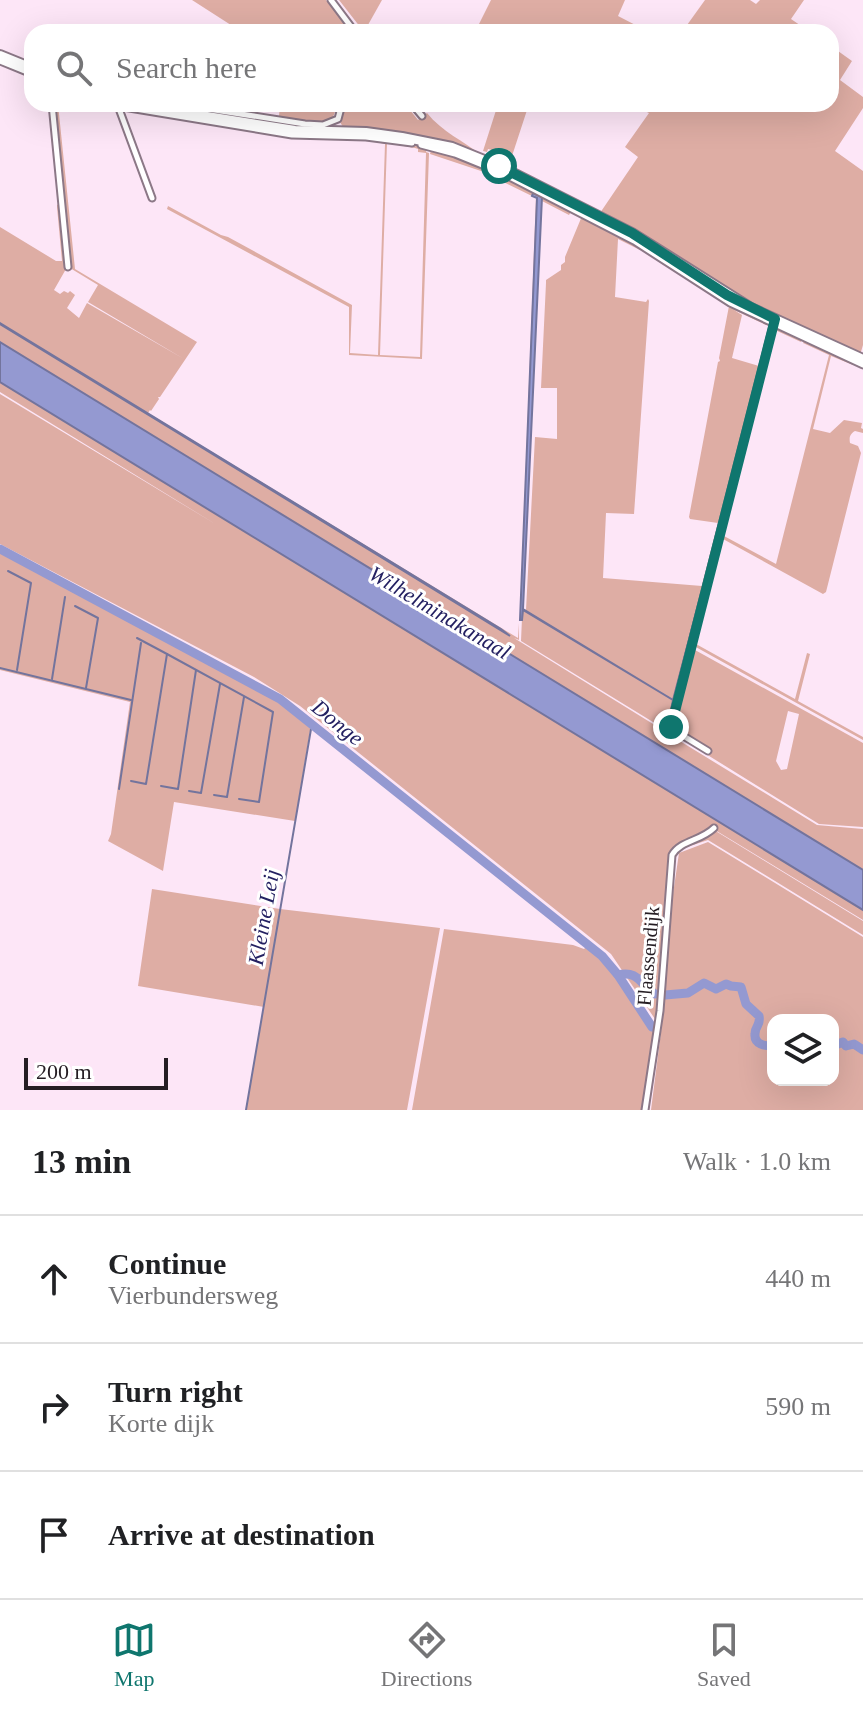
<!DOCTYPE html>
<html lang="en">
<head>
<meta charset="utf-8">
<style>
  :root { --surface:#fff; --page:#f6f6f6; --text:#202124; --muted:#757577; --line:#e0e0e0; --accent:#0f766e }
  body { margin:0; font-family:Georgia,serif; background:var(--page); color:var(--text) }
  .controls { position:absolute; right:24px; bottom:24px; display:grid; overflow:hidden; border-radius:16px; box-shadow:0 8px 32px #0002 }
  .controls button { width:72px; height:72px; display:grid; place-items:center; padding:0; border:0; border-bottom:2px solid var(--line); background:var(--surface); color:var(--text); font:40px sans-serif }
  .scale { position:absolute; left:24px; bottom:20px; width:144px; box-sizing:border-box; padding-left:8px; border:4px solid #251d23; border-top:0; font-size:22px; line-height:28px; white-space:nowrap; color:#251d23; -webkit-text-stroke:6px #fff; paint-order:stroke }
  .stop { position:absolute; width:24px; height:24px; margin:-18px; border:6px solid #0f766e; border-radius:50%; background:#fff }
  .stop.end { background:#0f766e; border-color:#fff; box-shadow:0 2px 8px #0008 }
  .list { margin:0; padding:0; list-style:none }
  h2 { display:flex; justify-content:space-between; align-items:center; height:104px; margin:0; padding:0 32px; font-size:34px }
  h2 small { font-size:26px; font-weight:400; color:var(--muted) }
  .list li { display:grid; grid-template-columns:52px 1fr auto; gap:24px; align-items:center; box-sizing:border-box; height:128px; padding:0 32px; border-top:2px solid var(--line) }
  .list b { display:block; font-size:30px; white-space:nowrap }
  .list p { margin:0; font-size:26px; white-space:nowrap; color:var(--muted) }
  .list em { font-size:26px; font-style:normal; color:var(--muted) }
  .icon { flex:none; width:44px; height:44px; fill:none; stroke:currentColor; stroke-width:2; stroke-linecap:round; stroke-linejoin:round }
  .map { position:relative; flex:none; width:863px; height:1110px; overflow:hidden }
  .search { position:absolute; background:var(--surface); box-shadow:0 8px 32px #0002; left:24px; right:24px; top:24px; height:88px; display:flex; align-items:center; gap:20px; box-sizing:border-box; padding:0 28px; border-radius:24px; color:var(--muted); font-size:30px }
  .sheet { height:488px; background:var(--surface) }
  nav { display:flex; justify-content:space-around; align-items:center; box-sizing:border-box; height:112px; border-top:2px solid var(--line); background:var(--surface); font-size:22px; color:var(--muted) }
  nav a { display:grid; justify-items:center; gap:4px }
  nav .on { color:var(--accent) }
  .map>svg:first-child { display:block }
  .green { fill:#deada4; fill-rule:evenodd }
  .water { fill:#9499d1; stroke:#73749d; stroke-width:2 }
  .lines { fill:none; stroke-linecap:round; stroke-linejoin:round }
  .stream { stroke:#73749d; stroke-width:2 }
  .river { stroke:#9499d1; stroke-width:9 }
  .street-casing { stroke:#8c7887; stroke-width:9 }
  .primary-casing { stroke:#8c7887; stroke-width:12 }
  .street { stroke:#fff; stroke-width:5 }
  .primary { stroke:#fff; stroke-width:8 }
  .route { stroke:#0f766e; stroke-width:10 }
  .labels { text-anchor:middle; stroke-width:6; stroke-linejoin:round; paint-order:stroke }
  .street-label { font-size:20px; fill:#251d23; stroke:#fff }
  .water-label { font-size:22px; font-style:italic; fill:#242162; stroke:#fff }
</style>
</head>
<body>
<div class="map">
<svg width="863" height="1110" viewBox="0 0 863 1110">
  <rect width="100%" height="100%" fill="#fde6f7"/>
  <g class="green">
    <polygon points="192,0 326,0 351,32 234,32 234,27"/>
    <polygon points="339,0 382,0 364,32"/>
    <polygon points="491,0 625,0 618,16 649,32 475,32"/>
    <polygon points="705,0 750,0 756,4 760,0 804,0 791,19 810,32 682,32"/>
    <polygon points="831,46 852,61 840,80 863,97 863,108 835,151 863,171 863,345 860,355 739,297 647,237 600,213 638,157 625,147 649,113 630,104 831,104"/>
    <path d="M53,104H58L75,269L197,342L160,397H158L159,399L151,411L150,410L148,413L518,638L519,623V640L514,638L666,732V730L521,641L540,207L541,197L533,196L537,198L520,620L536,198L481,171L430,154L431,150L427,149L426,152L429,153L422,359L349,355V307L167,209L168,206L221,235L228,237L352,305L350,353L378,355L385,144L381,143L382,140C404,143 426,146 448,154C491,169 531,190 572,210L569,215L542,201L523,608L526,610L535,437L557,439V388H541L546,283V280L561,270V265L565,262V257L582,216L640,246V250L618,239L615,297L646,302L648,299L649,301L634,514L606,513L603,578L702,586L718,523L690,519L689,517L718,362L720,361L719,358L729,306L663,264L667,262L766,322V325L734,310L742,315L732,358L759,366L769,326L771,327L670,727L692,740V738L684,732L682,734L673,727L691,650H695L863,743V827L819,824L672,733L670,735L817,825L863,829V870L0,342V324L47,353L0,323V227L56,261H62L57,207V205L59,204L61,206L66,269L54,290L60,294L64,291L68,293L70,291L75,295L67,308L79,318L87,303L184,359L88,302L98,285L70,268ZM387,143L415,148L418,149V152L426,153L420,357L380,355ZM788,711L799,714L787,769L781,770L776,761Z"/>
    <path d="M280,104H323L335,112C333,119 327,123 319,123L279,116Z"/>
    <path d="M347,104H405L418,120L427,113C442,132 464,141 481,155C435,137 392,131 343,127L340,122L341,115Z"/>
    <polygon points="498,104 529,104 512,156 488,149 487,152 483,151"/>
    <path d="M774,326L802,339L801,342L775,330L724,536L776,564L829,355L803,343L805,340L853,362V365L831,356L813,429L830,433L844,420L862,423L861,428L863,429V433L855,431C850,434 849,437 850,443L858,446L861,453L826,592L823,594L723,539L696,644L795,699L807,653L810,654L798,701L863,737V740L694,646Z"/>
    <polygon points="0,382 863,910 863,920 710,827 711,829 672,853 657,1022 611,954 300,706 254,677 0,544 0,394 217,525 0,392"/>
    <polygon points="0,550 257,686 291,707 311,725 295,821 174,802 163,871 108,841 111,834 130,702 0,670"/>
    <path d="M714,830L863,921V935L708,840L681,849L675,859L673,894L679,853L708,842L863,937V1110H651L662,1024L649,1110H646L653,1056L674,854L675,851ZM773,1020H833V1080H773Z"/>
    <polygon points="152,889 280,909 440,928 407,1110 246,1110 264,1007 138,986"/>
    <polygon points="444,929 573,945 584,949 590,943 615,968 654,1026 643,1110 412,1110"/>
  </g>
  <g class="water">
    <polygon points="533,193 542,197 523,609 673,700 701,594 669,720 673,700 523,610 522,620 520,620 537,198 532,196"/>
    <polygon points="0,323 501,629 510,636 0,324"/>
    <polygon points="0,342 863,870 863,910 0,382"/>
  </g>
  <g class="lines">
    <g class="stream">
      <polyline points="8,571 31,583 17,670"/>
      <polyline points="75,606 98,618 86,688"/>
      <polyline points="167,654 273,712 259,802 239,799"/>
      <polyline points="0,668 131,700"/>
      <polyline points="52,679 65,597"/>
      <polyline points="311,725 312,723"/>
      <polyline points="131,781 146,784 167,654 137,638"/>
      <polyline points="161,786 178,789 196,670"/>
      <polyline points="119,789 141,643"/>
      <polyline points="189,791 201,793 220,684"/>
      <polyline points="214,795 227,797 244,697"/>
      <polyline points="246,1110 311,729"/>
    </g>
    <g class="river">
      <polyline points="0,549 280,699 602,956 618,975 652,1027"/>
      <path d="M618,975C638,970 640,984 655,994"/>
      <path d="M665,995L688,993L704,983L716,989L726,984L731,986L741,987L746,1004L759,1016C761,1026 755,1025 755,1034C754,1044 765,1047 773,1045"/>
      <polyline points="833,1042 838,1044 843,1042 846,1046 854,1044 863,1050"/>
    </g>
    <g class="street-casing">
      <g id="street">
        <polyline points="331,0 355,32"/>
        <polyline points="0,61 32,74"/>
        <polyline points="52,104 68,267"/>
        <polyline points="105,104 292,135 366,137 412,143"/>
        <polyline points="176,104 305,124 323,125 338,119 342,104"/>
        <polyline points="412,104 422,116"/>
        <polyline points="118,106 152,198"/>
        <polyline points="421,145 455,154 502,173 634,241 730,303 863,365"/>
        <polyline points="708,751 672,729 671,724 774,322"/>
        <path d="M645,1110L660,1011L672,855C681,840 701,841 714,828"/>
      </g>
    </g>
    <g class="primary-casing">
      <g id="primary">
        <polyline points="0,55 32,68"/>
        <polyline points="132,104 295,130 366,132 402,137 452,147 499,166 632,233 751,308 863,359"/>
      </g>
    </g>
    <use href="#street" class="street"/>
    <use href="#primary" class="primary"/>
  </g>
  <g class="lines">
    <polyline class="route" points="499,166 632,233 727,295 775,319 671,727"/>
  </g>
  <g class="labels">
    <g class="street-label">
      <text transform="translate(648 956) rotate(-85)" y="7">Flaassendijk</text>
    </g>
    <g class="water-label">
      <text transform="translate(440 612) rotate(31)" y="8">Wilhelminakanaal</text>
      <text transform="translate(338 722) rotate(39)" y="8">Donge</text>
      <text transform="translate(263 917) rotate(-80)" y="8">Kleine Leij</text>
    </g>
  </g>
</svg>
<div class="controls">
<button><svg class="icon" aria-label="layers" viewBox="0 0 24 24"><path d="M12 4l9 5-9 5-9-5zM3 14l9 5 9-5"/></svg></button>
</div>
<div class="scale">200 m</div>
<div class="stop" style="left:499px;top:166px"></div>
<div class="stop end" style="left:671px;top:727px"></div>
<div class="search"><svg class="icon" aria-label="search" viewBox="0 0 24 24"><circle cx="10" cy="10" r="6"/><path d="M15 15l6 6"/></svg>Search here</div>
</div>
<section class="sheet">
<h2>13 min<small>Walk · 1.0 km</small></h2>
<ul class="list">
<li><svg class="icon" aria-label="ahead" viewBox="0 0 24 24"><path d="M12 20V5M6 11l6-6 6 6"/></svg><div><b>Continue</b><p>Vierbundersweg</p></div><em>440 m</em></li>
<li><svg class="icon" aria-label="right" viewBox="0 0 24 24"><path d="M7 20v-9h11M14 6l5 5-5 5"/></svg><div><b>Turn right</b><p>Korte dijk</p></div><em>590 m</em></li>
<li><svg class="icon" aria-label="arrive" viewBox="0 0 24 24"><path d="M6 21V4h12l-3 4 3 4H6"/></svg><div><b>Arrive at destination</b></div></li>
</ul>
</section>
<nav>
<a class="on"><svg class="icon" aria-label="map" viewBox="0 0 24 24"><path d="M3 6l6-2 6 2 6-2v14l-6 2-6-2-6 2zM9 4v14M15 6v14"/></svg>Map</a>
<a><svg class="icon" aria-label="directions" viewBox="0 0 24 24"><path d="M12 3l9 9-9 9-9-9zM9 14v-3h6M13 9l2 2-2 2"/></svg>Directions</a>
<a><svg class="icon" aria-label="saved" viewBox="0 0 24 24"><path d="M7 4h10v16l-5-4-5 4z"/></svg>Saved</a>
</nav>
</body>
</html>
